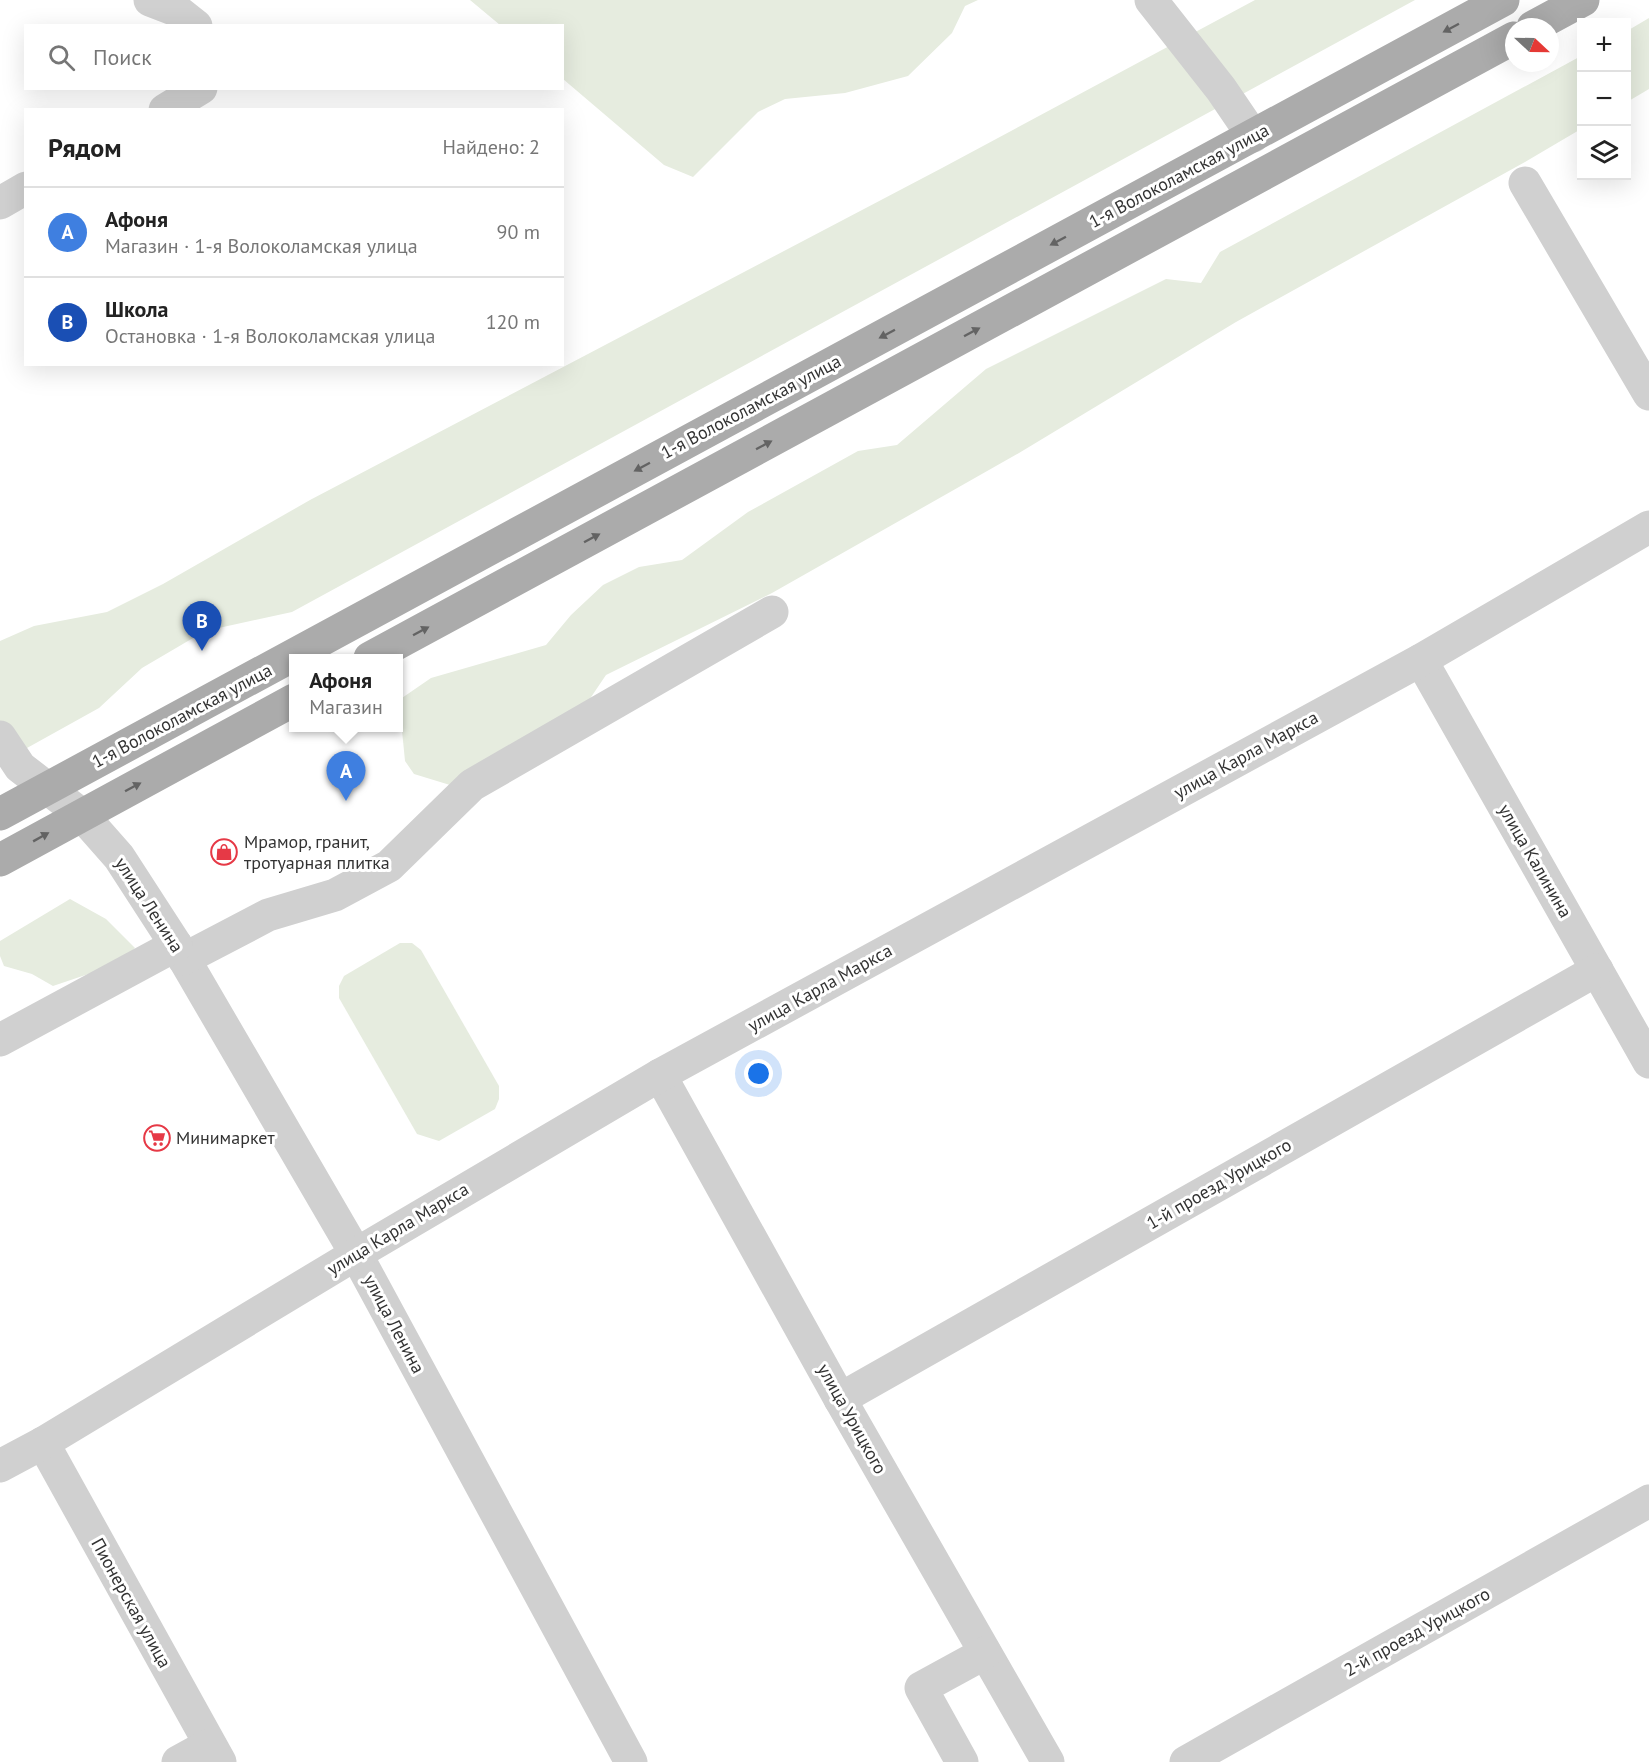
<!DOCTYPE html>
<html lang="ru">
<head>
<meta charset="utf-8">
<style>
  :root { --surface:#fff; --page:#f6f6f6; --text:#222; --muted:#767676; --line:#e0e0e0; --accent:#111827 }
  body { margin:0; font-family:"PT Sans",sans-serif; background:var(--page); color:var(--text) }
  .controls { position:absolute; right:18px; top:18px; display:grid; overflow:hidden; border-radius:0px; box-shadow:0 6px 24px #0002 }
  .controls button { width:54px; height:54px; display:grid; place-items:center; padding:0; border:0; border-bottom:2px solid var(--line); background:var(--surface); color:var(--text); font:30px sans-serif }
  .compass { position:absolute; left:1505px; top:18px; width:54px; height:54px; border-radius:50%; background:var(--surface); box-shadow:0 6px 24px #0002; rotate:112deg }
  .you { position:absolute; left:759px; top:1074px; width:21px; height:21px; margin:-15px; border:4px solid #fff; border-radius:50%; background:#1a73e8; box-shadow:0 0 0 9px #1a73e833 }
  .badge { display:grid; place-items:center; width:39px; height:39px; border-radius:50%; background:var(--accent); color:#fff; font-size:20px; font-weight:700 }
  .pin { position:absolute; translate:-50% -50px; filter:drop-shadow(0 2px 3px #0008) }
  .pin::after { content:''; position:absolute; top:32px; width:21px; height:18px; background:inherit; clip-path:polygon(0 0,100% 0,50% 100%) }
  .popup { position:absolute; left:289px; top:654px; width:114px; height:78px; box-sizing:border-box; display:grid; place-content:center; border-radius:0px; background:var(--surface); filter:drop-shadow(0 2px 4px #0005); font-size:20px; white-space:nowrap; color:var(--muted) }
  .popup b { font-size:22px; color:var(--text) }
  .popup::after { content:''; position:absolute; left:50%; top:100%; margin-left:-12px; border:12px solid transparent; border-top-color:var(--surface) }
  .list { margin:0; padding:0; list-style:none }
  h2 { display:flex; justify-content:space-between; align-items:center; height:78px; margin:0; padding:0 24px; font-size:26px }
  h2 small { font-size:20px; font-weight:400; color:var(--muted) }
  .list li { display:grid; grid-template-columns:39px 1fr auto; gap:18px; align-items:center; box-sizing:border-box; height:90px; padding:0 24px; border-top:2px solid var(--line) }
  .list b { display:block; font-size:22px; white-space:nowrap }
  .list p { margin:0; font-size:20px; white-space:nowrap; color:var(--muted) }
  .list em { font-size:20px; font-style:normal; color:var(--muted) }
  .icon { flex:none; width:33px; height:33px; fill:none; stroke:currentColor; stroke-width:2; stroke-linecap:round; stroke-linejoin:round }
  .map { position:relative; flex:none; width:1649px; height:1762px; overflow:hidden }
  .search { position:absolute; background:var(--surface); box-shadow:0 6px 24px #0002; left:24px; top:24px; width:540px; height:66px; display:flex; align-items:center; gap:15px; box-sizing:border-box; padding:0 21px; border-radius:0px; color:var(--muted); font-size:22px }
  .panel { position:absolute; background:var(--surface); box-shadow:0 6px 24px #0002; left:24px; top:108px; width:540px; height:258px; border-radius:0px }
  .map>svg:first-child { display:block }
  .green { fill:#e6ecdf }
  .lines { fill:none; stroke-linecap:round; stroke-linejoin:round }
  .minor { stroke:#d0d0d0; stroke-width:33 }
  .major { stroke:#ababab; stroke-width:33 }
  .oneway { fill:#636363 }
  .labels { text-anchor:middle; stroke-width:6; stroke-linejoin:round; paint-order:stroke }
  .street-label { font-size:18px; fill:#333; stroke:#fff }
  .poi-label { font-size:18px; fill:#333; stroke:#fff; text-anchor:start }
</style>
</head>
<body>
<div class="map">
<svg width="1649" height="1762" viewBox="0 0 1649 1762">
  <rect width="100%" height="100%" fill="#fff"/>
  <g class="green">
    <polygon points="470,0 978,0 965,6 952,33 908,76 845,93 785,99 758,112 693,177 664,165 563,79 562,26 500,25"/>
    <polygon points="1255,0 1415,0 292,612 205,631 142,668 99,708 0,763 0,641 34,626 107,612 163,584 310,500 942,168"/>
    <polygon points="1649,18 1649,89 1627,102 1627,31"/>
    <polygon points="1581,56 1581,129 1525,162 1236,322 1019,453 772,593 606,675 583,709 450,785 414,774 405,761 399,700 431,678 546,645 571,615 603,585 639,567 682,560 748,512 858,451 897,445 986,369 1166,279 1201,283 1220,252"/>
    <polygon points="70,899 106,919 135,948 118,964 53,986 32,974 4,966 0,956 0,941"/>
    <polygon points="400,943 412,943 421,950 499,1086 499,1099 495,1109 439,1141 417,1134 339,998 339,986 344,976"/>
  </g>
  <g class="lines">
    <g class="minor">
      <polyline points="150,0 176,10 196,26"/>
      <polyline points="1151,0 1221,89 1253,136"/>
      <polyline points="165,110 201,88"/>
      <polyline points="1525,183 1649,394"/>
      <polyline points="0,203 26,188"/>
      <polyline points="1421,660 1649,1062"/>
      <polyline points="0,737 20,767 82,815 119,857 176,945 356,1254 631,1762"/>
      <polyline points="184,959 268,915 335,895 389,866 472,785 772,612"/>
      <polyline points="0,1040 176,945"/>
      <polyline points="660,1075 840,1399 1048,1762"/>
      <polyline points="840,1399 1597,970"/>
      <polyline points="43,1443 220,1762"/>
      <polyline points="0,1466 43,1443 356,1254 660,1075 1421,660 1649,527"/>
      <polyline points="178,1762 209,1745"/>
      <polyline points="962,1762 921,1688 985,1653"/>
      <polyline points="1186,1762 1649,1501"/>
    </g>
    <g class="major">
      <polyline points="1533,27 1583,0"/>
      <polyline points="370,658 1514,38"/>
      <polyline points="0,814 1503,0"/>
      <polyline points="0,860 294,700"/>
    </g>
  </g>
  <defs><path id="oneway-solid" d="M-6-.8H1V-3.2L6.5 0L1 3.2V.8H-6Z" transform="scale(1.5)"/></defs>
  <g class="oneway">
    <use href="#oneway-solid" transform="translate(1451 28) rotate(152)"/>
    <use href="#oneway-solid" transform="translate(1058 241) rotate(152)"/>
    <use href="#oneway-solid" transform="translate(972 332) rotate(-28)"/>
    <use href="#oneway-solid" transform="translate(887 334) rotate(152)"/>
    <use href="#oneway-solid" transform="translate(764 445) rotate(-28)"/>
    <use href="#oneway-solid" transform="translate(642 467) rotate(152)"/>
    <use href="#oneway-solid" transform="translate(592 538) rotate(-28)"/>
    <use href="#oneway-solid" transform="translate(421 631) rotate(-28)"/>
    <use href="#oneway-solid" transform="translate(133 787) rotate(-28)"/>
    <use href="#oneway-solid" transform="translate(41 837) rotate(-29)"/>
  </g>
  <defs>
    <g id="shop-ring" transform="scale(1.35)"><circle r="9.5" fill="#fff" stroke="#e63946" stroke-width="1.5"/><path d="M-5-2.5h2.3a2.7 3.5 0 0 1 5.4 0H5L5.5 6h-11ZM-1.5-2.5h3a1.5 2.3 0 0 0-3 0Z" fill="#e63946"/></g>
    <g id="supermarket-ring" transform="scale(1.35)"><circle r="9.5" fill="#fff" stroke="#e63946" stroke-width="1.5"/><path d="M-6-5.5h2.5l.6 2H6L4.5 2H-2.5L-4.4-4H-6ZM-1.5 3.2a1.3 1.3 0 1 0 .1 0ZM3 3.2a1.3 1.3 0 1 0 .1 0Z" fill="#e63946"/></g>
  </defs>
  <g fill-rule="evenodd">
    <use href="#shop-ring" x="224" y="852"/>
    <use href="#supermarket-ring" x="157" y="1138"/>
  </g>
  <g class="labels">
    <g class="street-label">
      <text transform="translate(1179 176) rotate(-28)" y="6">1-я Волоколамская улица</text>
      <text transform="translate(751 407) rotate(-28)" y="6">1-я Волоколамская улица</text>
      <text transform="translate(182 716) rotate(-28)" y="6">1-я Волоколамская улица</text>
      <text transform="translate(1246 755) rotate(-29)" y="6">улица Карла Маркса</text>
      <text transform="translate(1535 861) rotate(60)" y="6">улица Калинина</text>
      <text transform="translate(149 905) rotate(57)" y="6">улица Ленина</text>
      <text transform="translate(820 988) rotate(-29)" y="6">улица Карла Маркса</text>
      <text transform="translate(1219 1184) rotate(-30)" y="6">1-й проезд Урицкого</text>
      <text transform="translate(398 1229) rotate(-31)" y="6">улица Карла Маркса</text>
      <text transform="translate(394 1324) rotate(62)" y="6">улица Ленина</text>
      <text transform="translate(852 1419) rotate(61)" y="6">улица Урицкого</text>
      <text transform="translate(131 1603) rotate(61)" y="6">Пионерская улица</text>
      <text transform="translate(1417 1632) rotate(-29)" y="6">2-й проезд Урицкого</text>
    </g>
    <g class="poi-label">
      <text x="244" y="848">Мрамор, гранит,<tspan x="244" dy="21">тротуарная плитка</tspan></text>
      <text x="176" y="1144">Минимаркет</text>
    </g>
  </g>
</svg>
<div class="controls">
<button>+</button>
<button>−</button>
<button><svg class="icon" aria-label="layers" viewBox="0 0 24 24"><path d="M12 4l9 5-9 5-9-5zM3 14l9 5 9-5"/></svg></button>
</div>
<svg class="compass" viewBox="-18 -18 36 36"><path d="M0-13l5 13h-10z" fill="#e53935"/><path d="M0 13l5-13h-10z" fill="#767676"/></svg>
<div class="you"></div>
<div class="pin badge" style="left:346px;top:801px;background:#3f7fe0">A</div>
<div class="popup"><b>Афоня</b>Магазин</div>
<div class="pin badge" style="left:202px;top:651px;background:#1a4fb4">B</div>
<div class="search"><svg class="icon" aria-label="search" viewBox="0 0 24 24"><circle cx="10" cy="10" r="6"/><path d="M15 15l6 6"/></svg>Поиск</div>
<section class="panel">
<h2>Рядом<small>Найдено: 2</small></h2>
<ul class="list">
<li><span class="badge" style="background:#3f7fe0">A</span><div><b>Афоня</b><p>Магазин · 1-я Волоколамская улица</p></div><em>90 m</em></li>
<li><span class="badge" style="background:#1a4fb4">B</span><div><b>Школа</b><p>Остановка · 1-я Волоколамская улица</p></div><em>120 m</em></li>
</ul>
</section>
</div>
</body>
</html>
